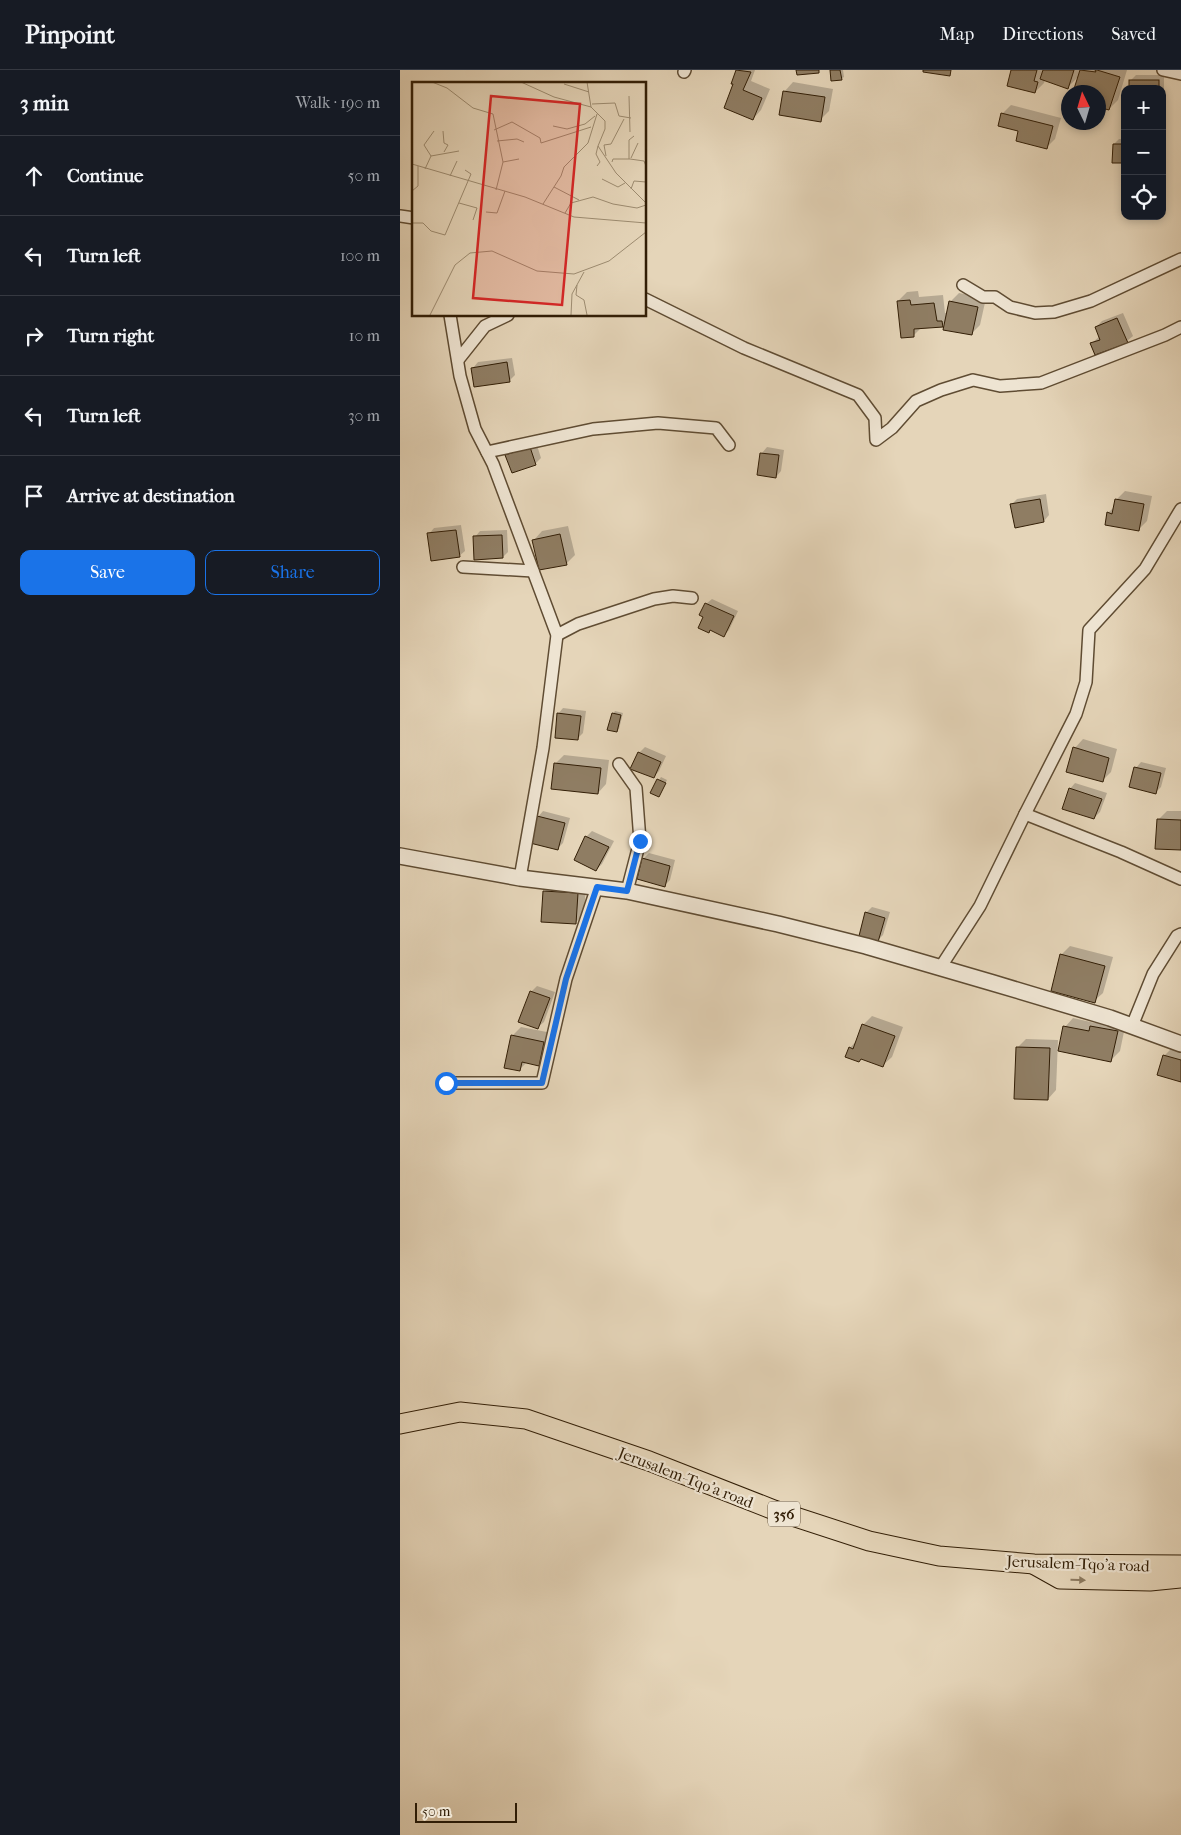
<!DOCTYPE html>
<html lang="en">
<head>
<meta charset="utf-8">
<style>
  :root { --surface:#171b24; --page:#20242c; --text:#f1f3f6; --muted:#9ea1a6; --line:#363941; --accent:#1a73e8 }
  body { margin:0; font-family:"IM FELL French Canon",serif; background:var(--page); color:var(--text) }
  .controls { position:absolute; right:15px; top:15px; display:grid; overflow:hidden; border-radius:10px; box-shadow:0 2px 8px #0003 }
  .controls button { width:45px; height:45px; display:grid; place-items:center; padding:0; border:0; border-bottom:1px solid var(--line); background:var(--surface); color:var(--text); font:25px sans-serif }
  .compass { position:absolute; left:661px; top:15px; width:45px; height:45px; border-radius:50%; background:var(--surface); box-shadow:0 2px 8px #0003; rotate:355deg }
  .scale { position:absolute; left:15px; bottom:12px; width:102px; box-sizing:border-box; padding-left:5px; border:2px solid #321e06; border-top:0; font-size:14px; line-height:18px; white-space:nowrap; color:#321e06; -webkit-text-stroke:4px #eee4d2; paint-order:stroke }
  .stop { position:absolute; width:15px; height:15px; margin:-11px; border:4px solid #1a73e8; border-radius:50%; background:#fff }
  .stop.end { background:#1a73e8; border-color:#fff; box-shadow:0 1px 5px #0008 }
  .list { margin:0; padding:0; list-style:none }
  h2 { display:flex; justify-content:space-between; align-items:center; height:65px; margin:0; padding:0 20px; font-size:21px }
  h2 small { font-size:16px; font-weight:400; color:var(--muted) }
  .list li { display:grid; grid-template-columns:32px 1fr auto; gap:15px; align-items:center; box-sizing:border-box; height:80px; padding:0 20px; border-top:1px solid var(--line) }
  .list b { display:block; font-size:19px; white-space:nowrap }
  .list em { font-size:16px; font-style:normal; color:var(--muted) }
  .actions { display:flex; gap:10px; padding:15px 20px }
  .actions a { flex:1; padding:11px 0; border:1px solid var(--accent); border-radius:10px; text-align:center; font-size:18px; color:var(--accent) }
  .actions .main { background:var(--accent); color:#fff }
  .icon { flex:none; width:28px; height:28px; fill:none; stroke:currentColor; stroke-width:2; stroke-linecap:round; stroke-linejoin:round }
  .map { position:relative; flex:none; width:781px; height:1765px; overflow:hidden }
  header { display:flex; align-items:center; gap:30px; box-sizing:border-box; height:70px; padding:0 25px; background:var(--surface); border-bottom:1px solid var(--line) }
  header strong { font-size:24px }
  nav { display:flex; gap:28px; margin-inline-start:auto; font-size:18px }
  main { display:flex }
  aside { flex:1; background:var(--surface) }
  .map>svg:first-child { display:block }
  .shadow { fill:#0003 }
  .building { fill:#8f7d63; stroke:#321e06 }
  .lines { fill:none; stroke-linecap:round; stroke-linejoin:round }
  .minor-casing { stroke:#5f4c33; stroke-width:14 }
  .tertiary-casing { stroke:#5f4c33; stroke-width:18 }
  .primary-casing { stroke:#321e06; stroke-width:21 }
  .minor { stroke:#eee4d2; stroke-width:11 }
  .tertiary { stroke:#eee4d2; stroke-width:15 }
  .primary { stroke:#e5d5b9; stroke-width:19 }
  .oneway { fill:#8c7a60 }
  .route { stroke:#1a73e8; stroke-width:6 }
  .labels { text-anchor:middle; stroke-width:4.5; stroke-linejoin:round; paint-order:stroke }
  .shield { fill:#eee4d2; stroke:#6a5943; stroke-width:1 }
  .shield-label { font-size:15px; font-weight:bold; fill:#321e06 }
  .street-label { font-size:16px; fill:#321e06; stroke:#eee4d2 }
  .inset-road { fill:none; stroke:#9d8c71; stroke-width:1 }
  .view { fill:#d62828; fill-opacity:0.15; stroke:#d62828; stroke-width:2.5 }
  .inset-edge { fill:none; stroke:#321e06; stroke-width:2.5 }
</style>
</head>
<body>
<header>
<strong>Pinpoint</strong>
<nav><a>Map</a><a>Directions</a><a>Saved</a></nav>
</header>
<main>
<aside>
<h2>3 min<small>Walk · 190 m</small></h2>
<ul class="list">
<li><svg class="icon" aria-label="ahead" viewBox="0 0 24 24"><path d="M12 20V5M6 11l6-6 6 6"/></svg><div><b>Continue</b></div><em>50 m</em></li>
<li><svg class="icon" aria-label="left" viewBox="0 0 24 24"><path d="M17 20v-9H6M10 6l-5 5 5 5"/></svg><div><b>Turn left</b></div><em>100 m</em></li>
<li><svg class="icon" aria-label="right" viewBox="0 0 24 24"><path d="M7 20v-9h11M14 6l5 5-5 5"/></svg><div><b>Turn right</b></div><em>10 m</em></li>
<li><svg class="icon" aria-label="left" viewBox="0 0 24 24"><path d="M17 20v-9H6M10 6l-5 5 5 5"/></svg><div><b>Turn left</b></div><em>30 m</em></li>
<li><svg class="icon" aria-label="arrive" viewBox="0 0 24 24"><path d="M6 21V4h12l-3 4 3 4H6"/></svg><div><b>Arrive at destination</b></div></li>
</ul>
<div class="actions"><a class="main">Save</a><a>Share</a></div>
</aside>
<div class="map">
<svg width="781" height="1765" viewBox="0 0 781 1765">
  <rect width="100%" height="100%" fill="#e5d5b9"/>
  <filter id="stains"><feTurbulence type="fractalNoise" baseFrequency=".004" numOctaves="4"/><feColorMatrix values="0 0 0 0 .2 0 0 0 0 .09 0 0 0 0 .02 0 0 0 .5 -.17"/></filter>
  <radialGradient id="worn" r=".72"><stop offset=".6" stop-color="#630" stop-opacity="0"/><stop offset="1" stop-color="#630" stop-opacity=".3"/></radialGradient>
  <g class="shadow">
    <polygon points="338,0 355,0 351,11 370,19 361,40 353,49 335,14 332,13"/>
    <polygon points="431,0 443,0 444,7 441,9"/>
    <polygon points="612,0 727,0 718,30 709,39 698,22 674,22 679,6 668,17 645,10 644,13 635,22"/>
    <polygon points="736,5 764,5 764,27 762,28 762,19 730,19 730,11"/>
    <polygon points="393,12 433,19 429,41 420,50 381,44 385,21"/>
    <polygon points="611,35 661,48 655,69 647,77 602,44"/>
    <polygon points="719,69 725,69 725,92 714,74"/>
    <polygon points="518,221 519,227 543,225 545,243 548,243 550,232 559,223 586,228 580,255 571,264 546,252 542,256 522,257 514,265 498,231 507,222"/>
    <polygon points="723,243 733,266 727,271 692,273 700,266 696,257 702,251"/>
    <polygon points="112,288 115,305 109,311 73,298 78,292"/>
    <polygon points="136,372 141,388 135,394 106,385 112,380"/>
    <polygon points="367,377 384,380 381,401 376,407 359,404 362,383"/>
    <polygon points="725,421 752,426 747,451 738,460 708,443 715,436 716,430"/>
    <polygon points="646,424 649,445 644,451 612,434 617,429"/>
    <polygon points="61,455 65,481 59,486 29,464 34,458"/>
    <polygon points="168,456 175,485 166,494 134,470 142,461"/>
    <polygon points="107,460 108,482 103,487 75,467 80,461"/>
    <polygon points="312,529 338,541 329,560 324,565 311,559 309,562 305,546 306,534"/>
    <polygon points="163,638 186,641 183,663 177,669 158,644"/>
    <polygon points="215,641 223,643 219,659 216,661 213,644"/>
    <polygon points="683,669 717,679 711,702 702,711 675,678"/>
    <polygon points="245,677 266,686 259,701 254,707 239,683"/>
    <polygon points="164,685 209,690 206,714 198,723 155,694"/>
    <polygon points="741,692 766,698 761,717 755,723 736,698"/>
    <polygon points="261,707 267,710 259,726 252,722"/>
    <polygon points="675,713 707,723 700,742 694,748 670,719"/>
    <polygon points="143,741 170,748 163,773 158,778 138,747"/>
    <polygon points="767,741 781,741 781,779 758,750"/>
    <polygon points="192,761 214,771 202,794 196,800 186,767"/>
    <polygon points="249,783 275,790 270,810 264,816 243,789"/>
    <polygon points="153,813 186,814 184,844 176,852 144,822"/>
    <polygon points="472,837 490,842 483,865 477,871 466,843"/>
    <polygon points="670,876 713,887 703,923 694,931 661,885"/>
    <polygon points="137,916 155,922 144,952 138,957 131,922"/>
    <polygon points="472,946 503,957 492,987 483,995 450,978 457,970 463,955"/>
    <polygon points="673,948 695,953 699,948 726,952 720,981 711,990 665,957"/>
    <polygon points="121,957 152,963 147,986 138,995 127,992 120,999 112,966"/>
    <polygon points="626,969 658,970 656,1020 648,1029 617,978"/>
    <polygon points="773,977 781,979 781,1011 764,986"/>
  </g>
  <g class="building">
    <polygon points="336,0 351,2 343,20 362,28 353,50 324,38 333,14 331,14"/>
    <polygon points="396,0 419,0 419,3 397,5"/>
    <polygon points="430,0 440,0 442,10 431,11"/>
    <polygon points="523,0 551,0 550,6 523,2"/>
    <polygon points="611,0 637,0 634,11 638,12 635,23 607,16"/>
    <polygon points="643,0 674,0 668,19 640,9"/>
    <polygon points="680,0 696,2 695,0 697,0 720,7 709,40 698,37 698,22 673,22"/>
    <rect x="729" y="10" width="30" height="9"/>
    <polygon points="383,21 425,27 421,52 379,45"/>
    <polygon points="601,43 653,56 647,79 616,71 618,61 598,56"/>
    <polygon points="713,74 725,74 725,93 712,93"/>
    <polygon points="510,230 511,235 534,233 537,251 542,251 543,257 514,259 514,267 501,268 497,231"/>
    <polygon points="549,231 578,237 572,265 543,260"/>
    <polygon points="717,248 728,273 695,285 690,273 700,270 695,257"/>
    <polygon points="107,292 110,312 74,317 71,298"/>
    <polygon points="130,377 136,395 112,403 105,385"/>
    <polygon points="360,383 379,385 376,408 357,405"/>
    <polygon points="640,429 644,452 615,458 610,434"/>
    <polygon points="715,429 744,434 739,461 705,455 707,442 712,444"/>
    <polygon points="56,460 60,487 31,491 27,463"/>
    <polygon points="160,464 167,495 139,500 132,470"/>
    <polygon points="102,465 103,488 74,490 73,466"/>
    <polygon points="305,533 334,546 324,567 310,560 309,563 298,558 303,547 299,545"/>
    <polygon points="157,643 181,646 178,670 155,668"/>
    <polygon points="212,643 221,645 217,662 207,660"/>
    <polygon points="673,677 709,688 703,712 666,702"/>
    <polygon points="238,682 261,692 254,708 230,699"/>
    <polygon points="154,693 201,698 198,724 151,719"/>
    <polygon points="734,697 761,703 756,724 729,717"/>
    <polygon points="257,709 266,713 259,727 250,723"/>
    <polygon points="669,718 702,729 694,749 662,739"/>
    <polygon points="137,746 165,753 158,780 130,773"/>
    <polygon points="757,749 781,750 781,780 755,779"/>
    <polygon points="185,766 209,777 196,801 174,790"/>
    <polygon points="242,788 270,796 265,817 237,809"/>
    <polygon points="143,821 178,823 176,854 141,852"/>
    <polygon points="465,842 485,848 478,872 459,866"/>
    <polygon points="660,884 705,896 695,933 651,921"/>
    <polygon points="130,921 150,928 138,959 118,952"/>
    <polygon points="462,954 495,966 483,997 461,989 459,992 445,987 449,977 453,979"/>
    <polygon points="663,956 689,961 690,956 718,961 711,992 658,981"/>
    <polygon points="111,965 144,972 139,996 122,992 120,1001 104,998"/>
    <polygon points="616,977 650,978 648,1030 614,1029"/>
    <polygon points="763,985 781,990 781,1012 757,1005"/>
  </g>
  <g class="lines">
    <g class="minor-casing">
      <g id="minor">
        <polyline points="763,0 781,4"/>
        <polyline points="284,2 285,0"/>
        <polyline points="0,146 14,148"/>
        <polyline points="563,215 583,227 595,227 610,237 635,243 654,242 691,231 781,189"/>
        <polyline points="245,229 344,278 458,325 475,348 476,370 492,358 516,331 541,320 573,310 600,316 641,313 765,265 781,257"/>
        <polyline points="50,245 60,306 75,359 93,394 157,565 143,678 120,808"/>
        <polyline points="58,290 85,256 108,245"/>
        <polyline points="87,382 193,359 258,353 316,358 329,375"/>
        <polyline points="63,497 133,501"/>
        <polyline points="157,565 178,554 254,529 273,526 292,528"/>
        <polyline points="219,694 236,718 240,771 227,821"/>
        <polyline points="625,744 721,782 781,809"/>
        <polyline points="540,898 580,836 625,744 676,644 686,612 689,560 745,499 781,439"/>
        <polyline points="732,956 753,904 777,866 781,864"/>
        <polyline points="46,1013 142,1013 166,909 197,817"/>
      </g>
    </g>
    <g class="tertiary-casing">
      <polyline id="tertiary" points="0,786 120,808 227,821 378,854 466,876 593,913 710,948 781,974"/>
    </g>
    <g class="primary-casing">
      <g id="primary">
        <polyline points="0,1354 60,1342 126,1349 249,1391 374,1440 469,1471 539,1486 634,1494 781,1495"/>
        <polyline points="635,1495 660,1509 750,1511 781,1508"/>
      </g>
    </g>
    <use href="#minor" class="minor"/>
    <use href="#tertiary" class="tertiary"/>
    <use href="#primary" class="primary"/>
  </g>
  <defs><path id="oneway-solid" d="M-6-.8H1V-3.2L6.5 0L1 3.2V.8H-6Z" transform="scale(1.25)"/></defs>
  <use class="oneway" href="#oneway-solid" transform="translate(678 1510) rotate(1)"/>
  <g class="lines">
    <polyline class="route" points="46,1013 142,1013 166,909 197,817 227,821 240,771"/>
  </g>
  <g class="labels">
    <rect class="shield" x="368" y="1431.5" width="32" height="25" rx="4"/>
    <g class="shield-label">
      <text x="384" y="1449">356</text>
    </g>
    <g class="street-label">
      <text transform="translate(286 1407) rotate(21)" y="6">Jerusalem-Tqo'a road</text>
      <text transform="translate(678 1493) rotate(2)" y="6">Jerusalem-Tqo'a road</text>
    </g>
  </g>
  <g transform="translate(12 12)">
    <rect width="234" height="234" fill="#e5d5b9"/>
    <path class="inset-road" d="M20,0L35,6L61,26L81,32L91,80L84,108M109,0L142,15L179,25M175,0L179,25L193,39V47L186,64L204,91L234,121M152,2L177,10M217,14L218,50M180,22L203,21L207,34L219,36M141,44L155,47L173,42L183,34M82,48L100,40L128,56L129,61L179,45M31,49L32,61L36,63L32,70M85,59L105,57L112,60M19,74L47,69M194,74L192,63L199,62L212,37M219,76L226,61M217,77V58L222,54M91,80L107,77M200,80L201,77H218L232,79L234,84M0,82L113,115L162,135L234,141M185,84L188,80L184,72L186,64M13,87L19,74L12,63L22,49M38,94L45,79M190,97L206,105L213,101M142,105L167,118M219,107L222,99L234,100M0,109L6,104V84M47,121L65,126L61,138M131,122L149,94L152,85L176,61L185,32M74,130L85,131L93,109M153,131L159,121L181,115L201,122L225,126L234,123M0,141H11L19,149L33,153L59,92L53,88M165,203L164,213L172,218L175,233M18,233L43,183L58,171L80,169L125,189L162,192L197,179L234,150M159,233L160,212L172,190"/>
    <path class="view" d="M79,14L168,22L150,223L61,216Z"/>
    <rect width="234" height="234" class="inset-edge"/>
  </g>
  <rect width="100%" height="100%" filter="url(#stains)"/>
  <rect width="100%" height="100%" fill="url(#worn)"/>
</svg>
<div class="controls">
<button>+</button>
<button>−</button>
<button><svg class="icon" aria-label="locate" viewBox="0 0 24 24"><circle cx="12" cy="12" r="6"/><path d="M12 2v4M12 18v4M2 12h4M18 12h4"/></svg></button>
</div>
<svg class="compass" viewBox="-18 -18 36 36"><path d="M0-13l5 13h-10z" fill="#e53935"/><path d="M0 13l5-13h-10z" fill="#9ea1a6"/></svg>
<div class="scale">50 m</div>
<div class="stop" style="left:46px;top:1013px"></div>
<div class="stop end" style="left:240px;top:771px"></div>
</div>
</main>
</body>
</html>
